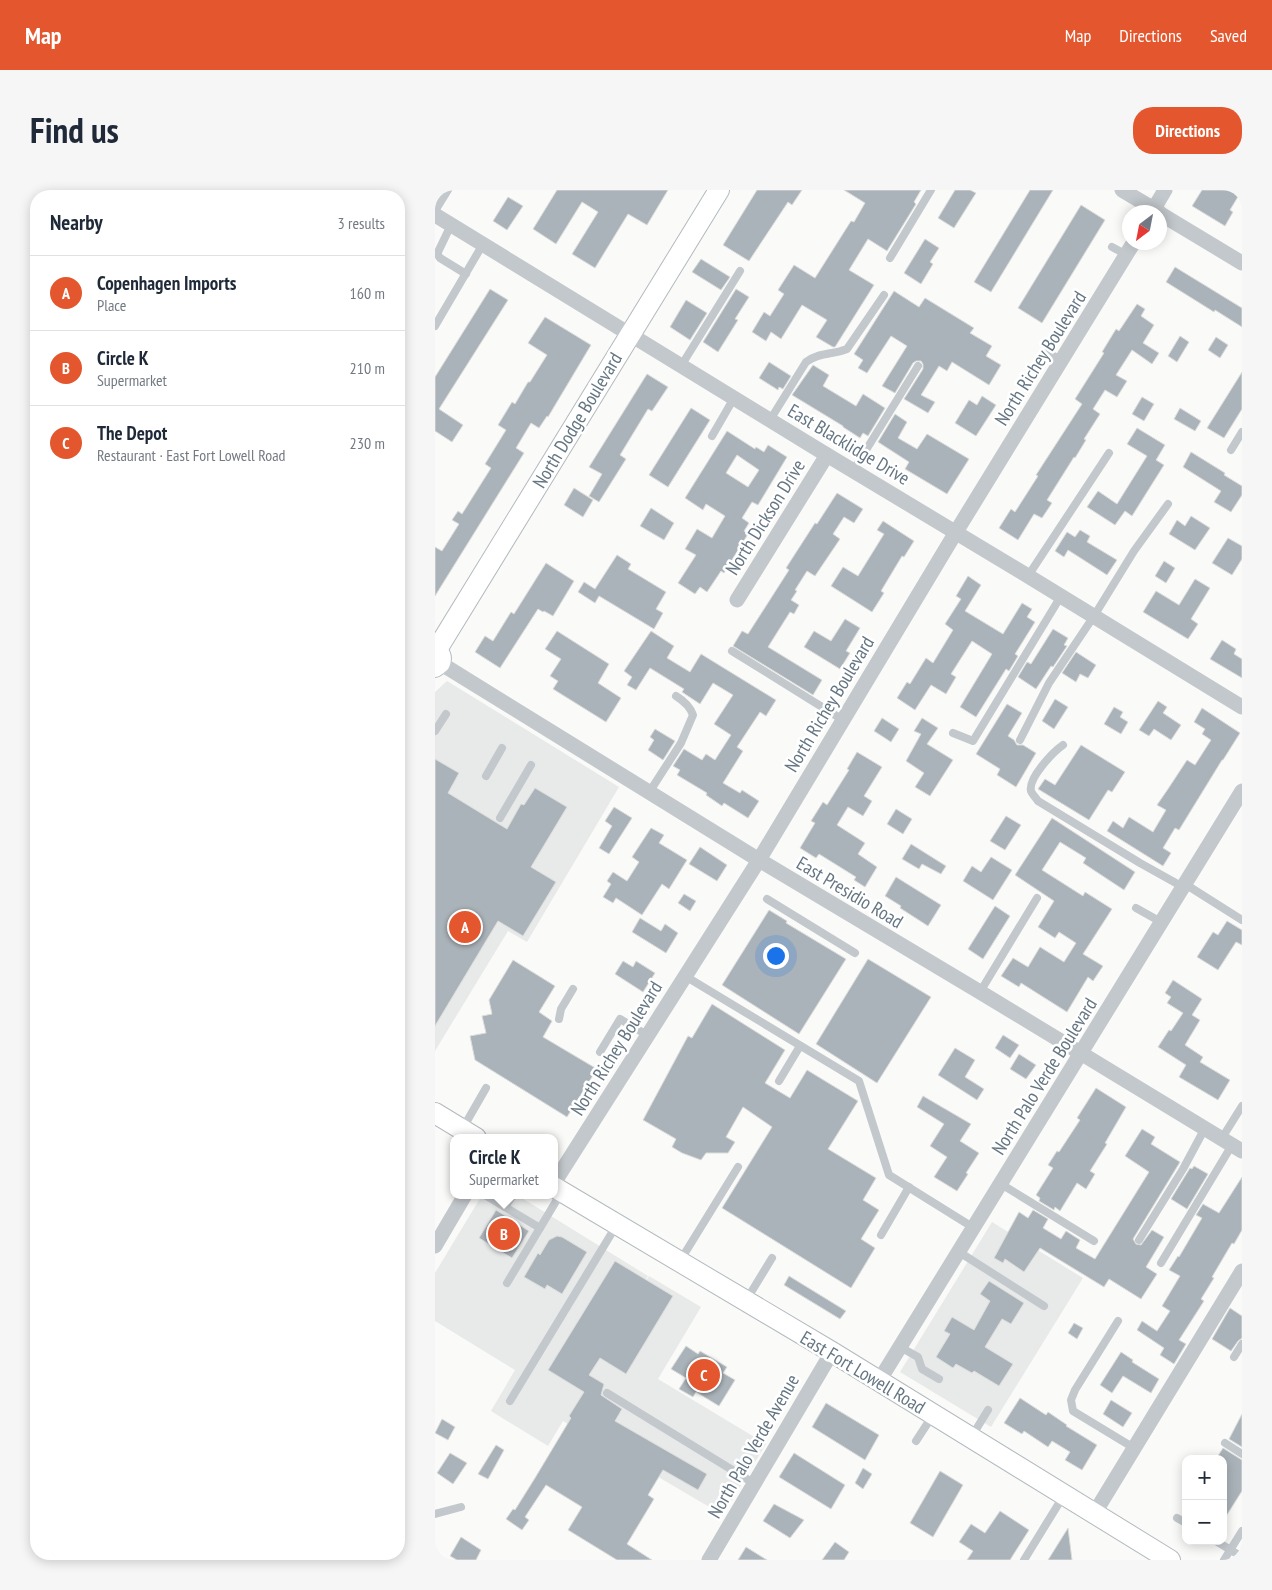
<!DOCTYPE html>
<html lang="en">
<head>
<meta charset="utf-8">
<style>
  :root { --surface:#fff; --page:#f6f6f7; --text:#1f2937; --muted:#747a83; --line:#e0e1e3; --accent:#e4572e }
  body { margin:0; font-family:"PT Sans Narrow",sans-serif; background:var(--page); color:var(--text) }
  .controls { position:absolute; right:15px; bottom:15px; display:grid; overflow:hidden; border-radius:10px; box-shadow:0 2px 12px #0003 }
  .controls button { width:45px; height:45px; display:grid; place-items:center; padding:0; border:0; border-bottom:1px solid var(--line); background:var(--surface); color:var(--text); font:25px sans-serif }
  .compass { position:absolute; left:687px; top:15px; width:45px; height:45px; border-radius:50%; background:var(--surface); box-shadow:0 2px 12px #0003; rotate:212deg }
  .you { position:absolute; left:340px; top:765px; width:18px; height:18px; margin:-12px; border:4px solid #fff; border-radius:50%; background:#1a73e8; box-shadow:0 0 0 8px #1a73e833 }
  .badge { display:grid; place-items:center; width:32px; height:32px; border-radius:50%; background:var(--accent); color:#fff; font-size:16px; font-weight:700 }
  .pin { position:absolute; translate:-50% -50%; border:2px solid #fff; box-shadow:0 1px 5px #0006 }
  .popup { position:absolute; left:15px; top:944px; width:108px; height:65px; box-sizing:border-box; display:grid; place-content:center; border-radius:10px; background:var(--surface); filter:drop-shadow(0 1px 4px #0005); font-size:16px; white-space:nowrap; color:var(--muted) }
  .popup b { font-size:19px; color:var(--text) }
  .popup::after { content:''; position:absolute; left:50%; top:100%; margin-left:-10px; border:10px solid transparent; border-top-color:var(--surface) }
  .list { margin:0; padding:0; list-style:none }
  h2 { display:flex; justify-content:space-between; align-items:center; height:65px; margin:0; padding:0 20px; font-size:21px }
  h2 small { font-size:16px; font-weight:400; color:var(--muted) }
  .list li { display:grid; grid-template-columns:32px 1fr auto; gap:15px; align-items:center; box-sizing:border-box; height:75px; padding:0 20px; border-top:1px solid var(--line) }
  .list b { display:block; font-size:19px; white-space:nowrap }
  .list p { margin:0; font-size:16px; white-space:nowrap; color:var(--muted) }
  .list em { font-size:16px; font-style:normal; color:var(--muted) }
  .map { position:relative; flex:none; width:807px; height:1370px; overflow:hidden; border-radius:20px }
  header { display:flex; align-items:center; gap:30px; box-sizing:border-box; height:70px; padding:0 25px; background:var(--accent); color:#fff }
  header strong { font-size:24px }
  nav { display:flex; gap:28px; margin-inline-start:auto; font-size:18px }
  .intro { display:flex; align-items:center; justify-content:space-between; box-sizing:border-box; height:120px; padding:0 30px }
  h1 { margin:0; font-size:35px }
  .button { padding:12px 22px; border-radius:20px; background:var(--accent); color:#fff; font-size:18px; font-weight:700 }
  main { display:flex; gap:30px; padding:0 30px }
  aside { flex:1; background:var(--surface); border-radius:20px; box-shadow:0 2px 12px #0003 }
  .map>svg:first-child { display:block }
  .built { fill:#e8e9e9 }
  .building { fill:#aab3b9; stroke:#dcdcda; fill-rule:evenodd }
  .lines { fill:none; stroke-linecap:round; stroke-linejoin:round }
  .secondary-casing { stroke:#b3babf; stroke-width:22 }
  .lane { stroke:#c3c8cc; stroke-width:8 }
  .street { stroke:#c3c8cc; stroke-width:15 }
  .secondary { stroke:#fff; stroke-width:20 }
  .labels { text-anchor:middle; stroke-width:5; stroke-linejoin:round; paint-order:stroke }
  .street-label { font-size:19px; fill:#657683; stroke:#fff }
</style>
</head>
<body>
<header>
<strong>Map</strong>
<nav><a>Map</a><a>Directions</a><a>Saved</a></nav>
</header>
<div class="intro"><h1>Find us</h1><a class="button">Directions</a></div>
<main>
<aside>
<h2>Nearby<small>3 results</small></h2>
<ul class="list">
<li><span class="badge">A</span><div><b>Copenhagen Imports</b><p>Place</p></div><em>160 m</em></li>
<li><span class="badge">B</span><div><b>Circle K</b><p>Supermarket</p></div><em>210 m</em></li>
<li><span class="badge">C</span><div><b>The Depot</b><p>Restaurant · East Fort Lowell Road</p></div><em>230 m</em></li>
</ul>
</aside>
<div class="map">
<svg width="807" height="1370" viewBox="0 0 807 1370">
  <rect width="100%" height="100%" fill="#fafaf8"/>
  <g class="built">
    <polygon points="12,491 184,597 92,752 73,741 0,861 0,502"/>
    <polygon points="47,1005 82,1005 213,1086 158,1180 214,1086 266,1117 223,1189 331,1254 288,1325 128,1231 113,1256 56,1221 80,1180 0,1131 0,1083"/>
    <polygon points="557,1032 648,1088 556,1237 465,1182"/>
  </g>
  <g class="building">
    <polygon points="122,0 233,0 212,35 193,24 160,78 137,64 163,22 147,12 121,54 98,39"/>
    <polygon points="322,0 367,0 357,15 353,12 314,71 288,55"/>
    <polygon points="409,0 486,0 479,12 481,14 452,61 433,49 414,80 439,95 400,157 398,157 381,147 392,130 367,115 346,149 336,142 331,151 317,142 329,122 335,126 349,104 343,100 359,75 380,88 416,31 419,32 430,13"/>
    <polygon points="520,0 535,0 541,3 519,38 503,28"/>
    <polygon points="595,0 618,0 556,102 539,92"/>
    <polygon points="767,0 807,0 795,20 798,22 790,36 757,16"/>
    <polygon points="73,7 88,16 72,40 58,31"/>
    <polygon points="646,15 670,30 607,133 583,118"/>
    <polygon points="490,49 504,58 495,72 498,74 486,94 469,83"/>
    <polygon points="266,69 295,87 286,100 257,82"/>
    <polygon points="740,77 807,118 807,137 780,120 779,122 731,92"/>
    <polygon points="55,99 73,110 4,219 28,235 17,252 0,241 0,187"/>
    <polygon points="301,99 314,107 300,129 303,130 283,162 268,152"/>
    <polygon points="459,101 484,117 490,108 539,138 535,143 557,156 551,166 566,175 554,195 517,172 512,181 504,176 486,205 500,212 493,223 469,209 488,179 488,174 486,171 481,171 478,173 460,203 447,196 472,156 456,146 432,183 423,178 428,170 419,164"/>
    <polygon points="251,110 272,123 255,150 235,137"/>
    <polygon points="702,114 710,119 706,126 719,135 708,153 724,163 717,174 697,160 681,185 692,191 682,207 670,200 658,219 665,224 649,249 651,250 640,268 639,267 612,310 617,313 607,328 599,324 583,350 564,338 576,319 580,322 603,286 601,285 647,214 640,209 669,163 667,162 681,139 684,141"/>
    <polygon points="110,127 156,155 113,227 112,226 104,238 96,233 81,258 89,263 0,406 0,357 7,361 24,334 17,330 23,321 27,324 56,278 50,274 71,240 63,235 77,212 80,214 93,192 95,192 112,165 93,153"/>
    <polygon points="745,146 754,152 742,172 733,166"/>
    <polygon points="781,147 793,155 785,168 773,160"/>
    <polygon points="334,172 356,186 348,199 344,197 343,200 324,188"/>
    <polygon points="378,175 394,185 388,196 421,216 428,204 450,218 433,246 428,243 425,248 408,237 408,236 357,205"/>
    <polygon points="807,182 807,219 789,248 772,238"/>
    <polygon points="212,184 233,197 217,221 213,219 185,265 191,269 164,312 154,306 167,284 154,277"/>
    <polygon points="547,206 561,215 541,246 520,233 534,210 542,215"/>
    <polygon points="707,207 719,214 709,231 697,224"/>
    <polygon points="256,218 275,230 233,297 214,285"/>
    <polygon points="745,218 766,231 760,241 739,229"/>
    <polygon points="460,224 472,232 463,248 482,259 492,244 534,269 512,304 470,279 474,272 443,252"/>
    <polygon points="702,238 730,255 721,270 729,275 697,326 690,321 680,335 652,317 663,301 682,314 712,266 692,254"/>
    <path d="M292,241L320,259L321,257L329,262L333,255L352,267L323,315L317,312L307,328L314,333L309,341L313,344L289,383L286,381L272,402L265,397L260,404L243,393L261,365L250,359L262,339L277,348L290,326L271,314L268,320L250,308ZM302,265L324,280L313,297L291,283Z"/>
    <polygon points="756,262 790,283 789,285 807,296 807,305 796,322 779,312 786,301 748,277"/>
    <polygon points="139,298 158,310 148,327 129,315"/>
    <polygon points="402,303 428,319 419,333 409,327 398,344 405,349 380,386 372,381 360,400 362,401 356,410 364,415 359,424 355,422 333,457 387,490 378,505 298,456 307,441 313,444 354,380 351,378 380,333 382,334"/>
    <polygon points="216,318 239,333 229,350 205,336"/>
    <polygon points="756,326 775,338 760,360 734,344 742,330 750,336"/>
    <polygon points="448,331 479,351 469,367 467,366 446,401 449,403 437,422 396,396 408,377 423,386 449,344 442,340"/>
    <polygon points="645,340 655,346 652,352 682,370 672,385 633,360 629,367 620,361 632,342 640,347"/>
    <polygon points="793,348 807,356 807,369 797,385 777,373"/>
    <polygon points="182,365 196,374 193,379 231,402 221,419 228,423 219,439 164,406 160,413 143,402 149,392 160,399"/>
    <polygon points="729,371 740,378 731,393 720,386"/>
    <polygon points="111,373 139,391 118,426 109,421 108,422 103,419 65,478 40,462 50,446 58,451 76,422 79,424"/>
    <polygon points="533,386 546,395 530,421 568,444 587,413 597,419 592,427 600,432 580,464 583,466 574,481 571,479 541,527 525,517 557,464 537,451 516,484 521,487 511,504 496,495 480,520 462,508 472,492 475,494 491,468 498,473 518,440 510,434 526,409 521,406"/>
    <polygon points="760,389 775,398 756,429 763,434 753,449 708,422 721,401 744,415"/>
    <polygon points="410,429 425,438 411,461 415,463 405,479 369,457 379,441 396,451"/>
    <polygon points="618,439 633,448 629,455 632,456 618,477 616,476 601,499 583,487 592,472 596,474"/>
    <polygon points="122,441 174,474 163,493 186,508 171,532 118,499 123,491 115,486 126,469 110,459"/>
    <polygon points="216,441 239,456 232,468 255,482 266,464 341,510 331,526 325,522 302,557 308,561 288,593 305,603 307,600 324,611 313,628 289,613 287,616 271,605 272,603 242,585 245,580 238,576 249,559 267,570 271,564 280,570 296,545 279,534 298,505 278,493 265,514 247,502 249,499 215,478 201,500 192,495 197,487 189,481"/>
    <polygon points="787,450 801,459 799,464 807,469 807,488 775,469"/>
    <polygon points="641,462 661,475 653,488 645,484 641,492 627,483"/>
    <polygon points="620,509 633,517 619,539 607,531"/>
    <polygon points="723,511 732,517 728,523 746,535 736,550 719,539 714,546 704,540"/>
    <polygon points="572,514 587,523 573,546 579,550 582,555 588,555 601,563 581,597 562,585 565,579 541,564"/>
    <polygon points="679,517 688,522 685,527 693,532 686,544 669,534"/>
    <polygon points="767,518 805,543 788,570 787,570 744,640 740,638 728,658 736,663 728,676 672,641 678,631 688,638 694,627 718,642 731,620 722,615 733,599 752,570 760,575 776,550 767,544 770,539 759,532"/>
    <polygon points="447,528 464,539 456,552 439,541"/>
    <polygon points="487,528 503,538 492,554 518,570 495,606 480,597 489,583 471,571 486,544 479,541"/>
    <polygon points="220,539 240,551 228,570 213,560 219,550 215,547"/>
    <polygon points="646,555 690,582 677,602 673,600 654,630 603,599 610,589 620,595"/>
    <polygon points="422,562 447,577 429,606 437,611 428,626 413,617 402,635 430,653 423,664 442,677 430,697 419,690 421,687 384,664 381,668 365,658 380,633 376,631 388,612 392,615 414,580 412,579"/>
    <polygon points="0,569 24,583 13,603 72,639 86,614 89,615 100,598 132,617 96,677 121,692 88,746 63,731 0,836"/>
    <polygon points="179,617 197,628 174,664 164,658 177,636 170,631"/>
    <polygon points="461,619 477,629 468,644 452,634"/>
    <polygon points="571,626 586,635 570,660 555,651"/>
    <polygon points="617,628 700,682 689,700 648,673 651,668 625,652 607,680 648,706 650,702 677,719 648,764 668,776 658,791 653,787 632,822 586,793 584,797 566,786 578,768 593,777 605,757 629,772 641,753 624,742 620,748 603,737 619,711 580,685"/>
    <polygon points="216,638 229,645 224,653 252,670 234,699 227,694 207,725 181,708 178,713 168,707 176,694 172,691 178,682 192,691 204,672 197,667"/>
    <polygon points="476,654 511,676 506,684 487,674 484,679 467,669"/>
    <polygon points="265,657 292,675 282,691 254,674"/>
    <polygon points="556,667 577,680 558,710 528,691 537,676 546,682"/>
    <polygon points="461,687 506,715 493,736 465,718 466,716 450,706"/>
    <polygon points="249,704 261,711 255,721 243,713"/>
    <polygon points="560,716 575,726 548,769 533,759"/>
    <polygon points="334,720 352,731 351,733 411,769 364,844 287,795"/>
    <polygon points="205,728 226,741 230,734 243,743 231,763 197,742"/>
    <polygon points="792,731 807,740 807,755 801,752 783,780 762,767 778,742 783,745"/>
    <polygon points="433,769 496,807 442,893 381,854"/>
    <polygon points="78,770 120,796 104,822 117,831 108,847 162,879 132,927 40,870 35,846 51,843 47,826 57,824 54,810"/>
    <polygon points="188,771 198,777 201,771 220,783 208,802 180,784"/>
    <polygon points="738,790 767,809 757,825 765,830 750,855 768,867 765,872 795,890 783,910 744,887 751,875 723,857 734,840 736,841 748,823 732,813 736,807 730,803"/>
    <polygon points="277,814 350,860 330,893 355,908 372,880 423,911 393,959 441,988 428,1010 444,1020 426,1049 440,1058 416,1098 287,1018 337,937 308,917 291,947 300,952 293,963 271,963 266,970 247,963 237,957 241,949 208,930 253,846 257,848"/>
    <polygon points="568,845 584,855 575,868 560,858"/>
    <polygon points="520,858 540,870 530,887 549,899 542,910 503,885"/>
    <polygon points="584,864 601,875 591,889 575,879"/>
    <polygon points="661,898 691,917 670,953 672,954 655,981 660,984 651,999 642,993 625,1021 620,1017 619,1020 604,1011 605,1008 601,1005 618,978 613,975 622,961 624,962 645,930 642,928"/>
    <polygon points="488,906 536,934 525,951 544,963 531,983 533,984 522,1001 499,987 512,967 495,956 509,934 482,917"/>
    <polygon points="707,939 720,947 716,954 745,972 698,1049 701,1054 706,1055 717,1040 729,1047 711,1077 722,1084 706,1109 674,1089 669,1097 605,1058 589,1082 570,1069 568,1073 559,1068 584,1022 593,1028 598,1020 613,1029 608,1038 626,1049 631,1041 645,1050 641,1058 660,1069 714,982 690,966"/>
    <polygon points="759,976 773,984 752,1019 736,1009 755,978 757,979"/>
    <polygon points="807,987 807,1040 799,1054 797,1053 777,1087 779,1088 766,1109 769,1111 744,1150 751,1154 739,1174 725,1165 729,1158 702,1140 707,1131 722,1141 735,1121 727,1116 745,1086 734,1080 743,1066 744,1067 767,1028 761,1025 768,1014 784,1023"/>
    <polygon points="61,1020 94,1041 77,1068 44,1048"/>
    <polygon points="122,1046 127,1047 152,1062 127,1104 112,1095 110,1099 89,1087 103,1063 105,1065 114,1050"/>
    <polygon points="180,1071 238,1106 191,1184 165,1168 154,1185 169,1194 166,1205 187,1219 180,1231 272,1284 263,1300 228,1280 213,1305 219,1309 192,1354 217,1370 182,1370 133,1340 147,1317 111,1295 90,1327 94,1330 87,1340 71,1329 78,1319 80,1320 100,1288 136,1228 134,1226 149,1202 113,1180"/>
    <polygon points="354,1086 411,1121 405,1129 349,1095"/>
    <polygon points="554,1091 589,1113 576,1134 567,1129 550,1157 578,1174 564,1196 539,1181 537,1183 521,1174 518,1178 501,1167 515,1144 509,1141 517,1127 539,1140 555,1111 545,1104"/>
    <polygon points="795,1118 807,1126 807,1148 803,1151 796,1161 777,1149"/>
    <polygon points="639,1133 648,1138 642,1149 633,1143"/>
    <polygon points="251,1156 263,1164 265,1161 292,1177 288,1183 300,1190 284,1216 261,1202 258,1207 244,1199 251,1188 236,1179"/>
    <polygon points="686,1162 698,1170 697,1172 724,1189 716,1203 688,1186 677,1203 665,1195"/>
    <polygon points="585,1208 611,1225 613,1222 632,1235 631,1236 662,1255 647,1280 630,1270 635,1262 617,1251 613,1257 589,1241 587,1244 569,1233"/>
    <polygon points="676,1210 697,1223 688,1237 668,1224"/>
    <polygon points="391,1213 444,1245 430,1270 377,1237"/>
    <polygon points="807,1224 807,1257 794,1249"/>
    <polygon points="7,1229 20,1237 13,1250 0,1243"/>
    <polygon points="61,1255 69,1260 53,1289 43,1284"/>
    <polygon points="788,1258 807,1270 807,1301 788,1331 788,1269 781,1269"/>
    <polygon points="15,1263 32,1273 18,1294 2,1283"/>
    <polygon points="359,1263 410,1295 396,1319 344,1287"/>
    <polygon points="428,1278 437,1284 428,1299 420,1293"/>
    <polygon points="505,1281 528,1295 498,1347 475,1333"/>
    <polygon points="339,1314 369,1330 355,1348 328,1331"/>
    <polygon points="565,1321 594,1340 575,1370 532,1370 538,1361 524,1352 536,1334 550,1343"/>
    <polygon points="633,1338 637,1370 613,1370"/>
    <polygon points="26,1347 46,1360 41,1370 22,1370 15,1366"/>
    <polygon points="400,1352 414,1362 409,1370 387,1370"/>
    <polygon points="311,1357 332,1370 303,1370"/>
  </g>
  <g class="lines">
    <g class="secondary-casing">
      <g id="secondary">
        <path d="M0,461C6,463 7,468 5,473L0,477"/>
        <polyline points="1,461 284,0"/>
        <polyline points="0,923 41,948"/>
        <polyline points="119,997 397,1162 735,1370"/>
      </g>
    </g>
    <g class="lane">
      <polyline points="0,21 13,0"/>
      <polyline points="16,35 3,62 3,65 5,68 31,84"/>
      <polyline points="677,57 692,65"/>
      <polyline points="455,68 496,0"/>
      <polyline points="0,136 48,54"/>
      <polyline points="612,162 627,171"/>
      <polyline points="246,176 305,81"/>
      <path d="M335,230L371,172C385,162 397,165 412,159L449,105"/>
      <polyline points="277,246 299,208"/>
      <polyline points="796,260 807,242"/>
      <polyline points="418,281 483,176"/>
      <polyline points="593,386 674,263"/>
      <polyline points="297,461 408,530"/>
      <polyline points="0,541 11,524"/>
      <polyline points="518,543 538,551 626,406"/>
      <polyline points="585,550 614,493 659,426 699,361 733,314"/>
      <path d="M628,555C618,562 593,588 596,601C597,604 601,608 603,611L705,673L748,697"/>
      <polyline points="51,586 67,558"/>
      <path d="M215,601L246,553L258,525C255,516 249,511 241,506"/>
      <polyline points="65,628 96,575"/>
      <polyline points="750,694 807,730"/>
      <polyline points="332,709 420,763"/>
      <polyline points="701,718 726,732"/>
      <polyline points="250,786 424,891 454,985 539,1038"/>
      <polyline points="545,802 602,708"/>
      <polyline points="124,829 126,819 138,799"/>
      <polyline points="165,862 185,829 212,845"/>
      <polyline points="344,891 365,856"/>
      <polyline points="28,938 51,898"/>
      <polyline points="787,948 807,916"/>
      <polyline points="566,994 659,1051"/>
      <polyline points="50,1005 105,1038"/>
      <polyline points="70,1017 78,1005"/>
      <polyline points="446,1045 474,997"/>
      <polyline points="704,1050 748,979 770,938"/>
      <polyline points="524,1062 609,1116"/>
      <polyline points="245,1071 303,977"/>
      <polyline points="726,1073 797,955"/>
      <polyline points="72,1093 126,1003"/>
      <polyline points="312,1109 337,1068"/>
      <polyline points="683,1131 640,1200 636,1210 638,1221 699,1258"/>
      <polyline points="465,1157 483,1167 487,1179 504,1189"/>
      <polyline points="799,1167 807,1154"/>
      <polyline points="172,1203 320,1294"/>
      <polyline points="75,1211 181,1036"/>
      <polyline points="537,1246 553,1220"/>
      <polyline points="481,1251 498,1225"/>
      <polyline points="790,1253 807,1264"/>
      <polyline points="0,1324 26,1317"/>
      <polyline points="742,1328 751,1333"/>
      <polyline points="781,1351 807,1367"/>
      <polyline points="589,1370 629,1305"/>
      <polyline points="789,1370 807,1341"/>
    </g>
    <g class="street">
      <polyline points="687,0 724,22"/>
      <polyline points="717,22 730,0"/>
      <polyline points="724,23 807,73"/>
      <polyline points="0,25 392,265 593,386 807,517"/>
      <polyline points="302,410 392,265"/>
      <polyline points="5,473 324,670 545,802 807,961"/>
      <polyline points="119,993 324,670 521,342 699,52"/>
      <polyline points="0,1056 30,1005"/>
      <polyline points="444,1191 807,601"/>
      <polyline points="659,1324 807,1081"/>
      <polyline points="274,1370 397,1162"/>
    </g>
    <use href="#secondary" class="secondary"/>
  </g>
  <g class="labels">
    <g class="street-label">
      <text transform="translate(605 168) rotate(-58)" y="7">North Richey Boulevard</text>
      <text transform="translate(142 230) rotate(-59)" y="7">North Dodge Boulevard</text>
      <text transform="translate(414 254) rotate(31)" y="7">East Blacklidge Drive</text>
      <text transform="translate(330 327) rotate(-58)" y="7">North Dickson Drive</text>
      <text transform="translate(394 514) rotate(-59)" y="7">North Richey Boulevard</text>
      <text transform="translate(415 702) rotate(31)" y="7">East Presidio Road</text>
      <text transform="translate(181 858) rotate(-58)" y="7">North Richey Boulevard</text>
      <text transform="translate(609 886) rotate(-58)" y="7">North Palo Verde Boulevard</text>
      <text transform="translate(428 1182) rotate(31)" y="7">East Fort Lowell Road</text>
      <text transform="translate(318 1256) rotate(-60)" y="7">North Palo Verde Avenue</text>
    </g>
  </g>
</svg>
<div class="controls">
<button>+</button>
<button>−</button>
</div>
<svg class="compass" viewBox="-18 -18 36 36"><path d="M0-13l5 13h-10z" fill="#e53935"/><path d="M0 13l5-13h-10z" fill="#747a83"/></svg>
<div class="you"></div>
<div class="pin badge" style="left:30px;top:737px">A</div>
<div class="pin badge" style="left:69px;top:1044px">B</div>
<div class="popup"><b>Circle K</b>Supermarket</div>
<div class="pin badge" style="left:269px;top:1185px">C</div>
</div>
</main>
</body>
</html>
